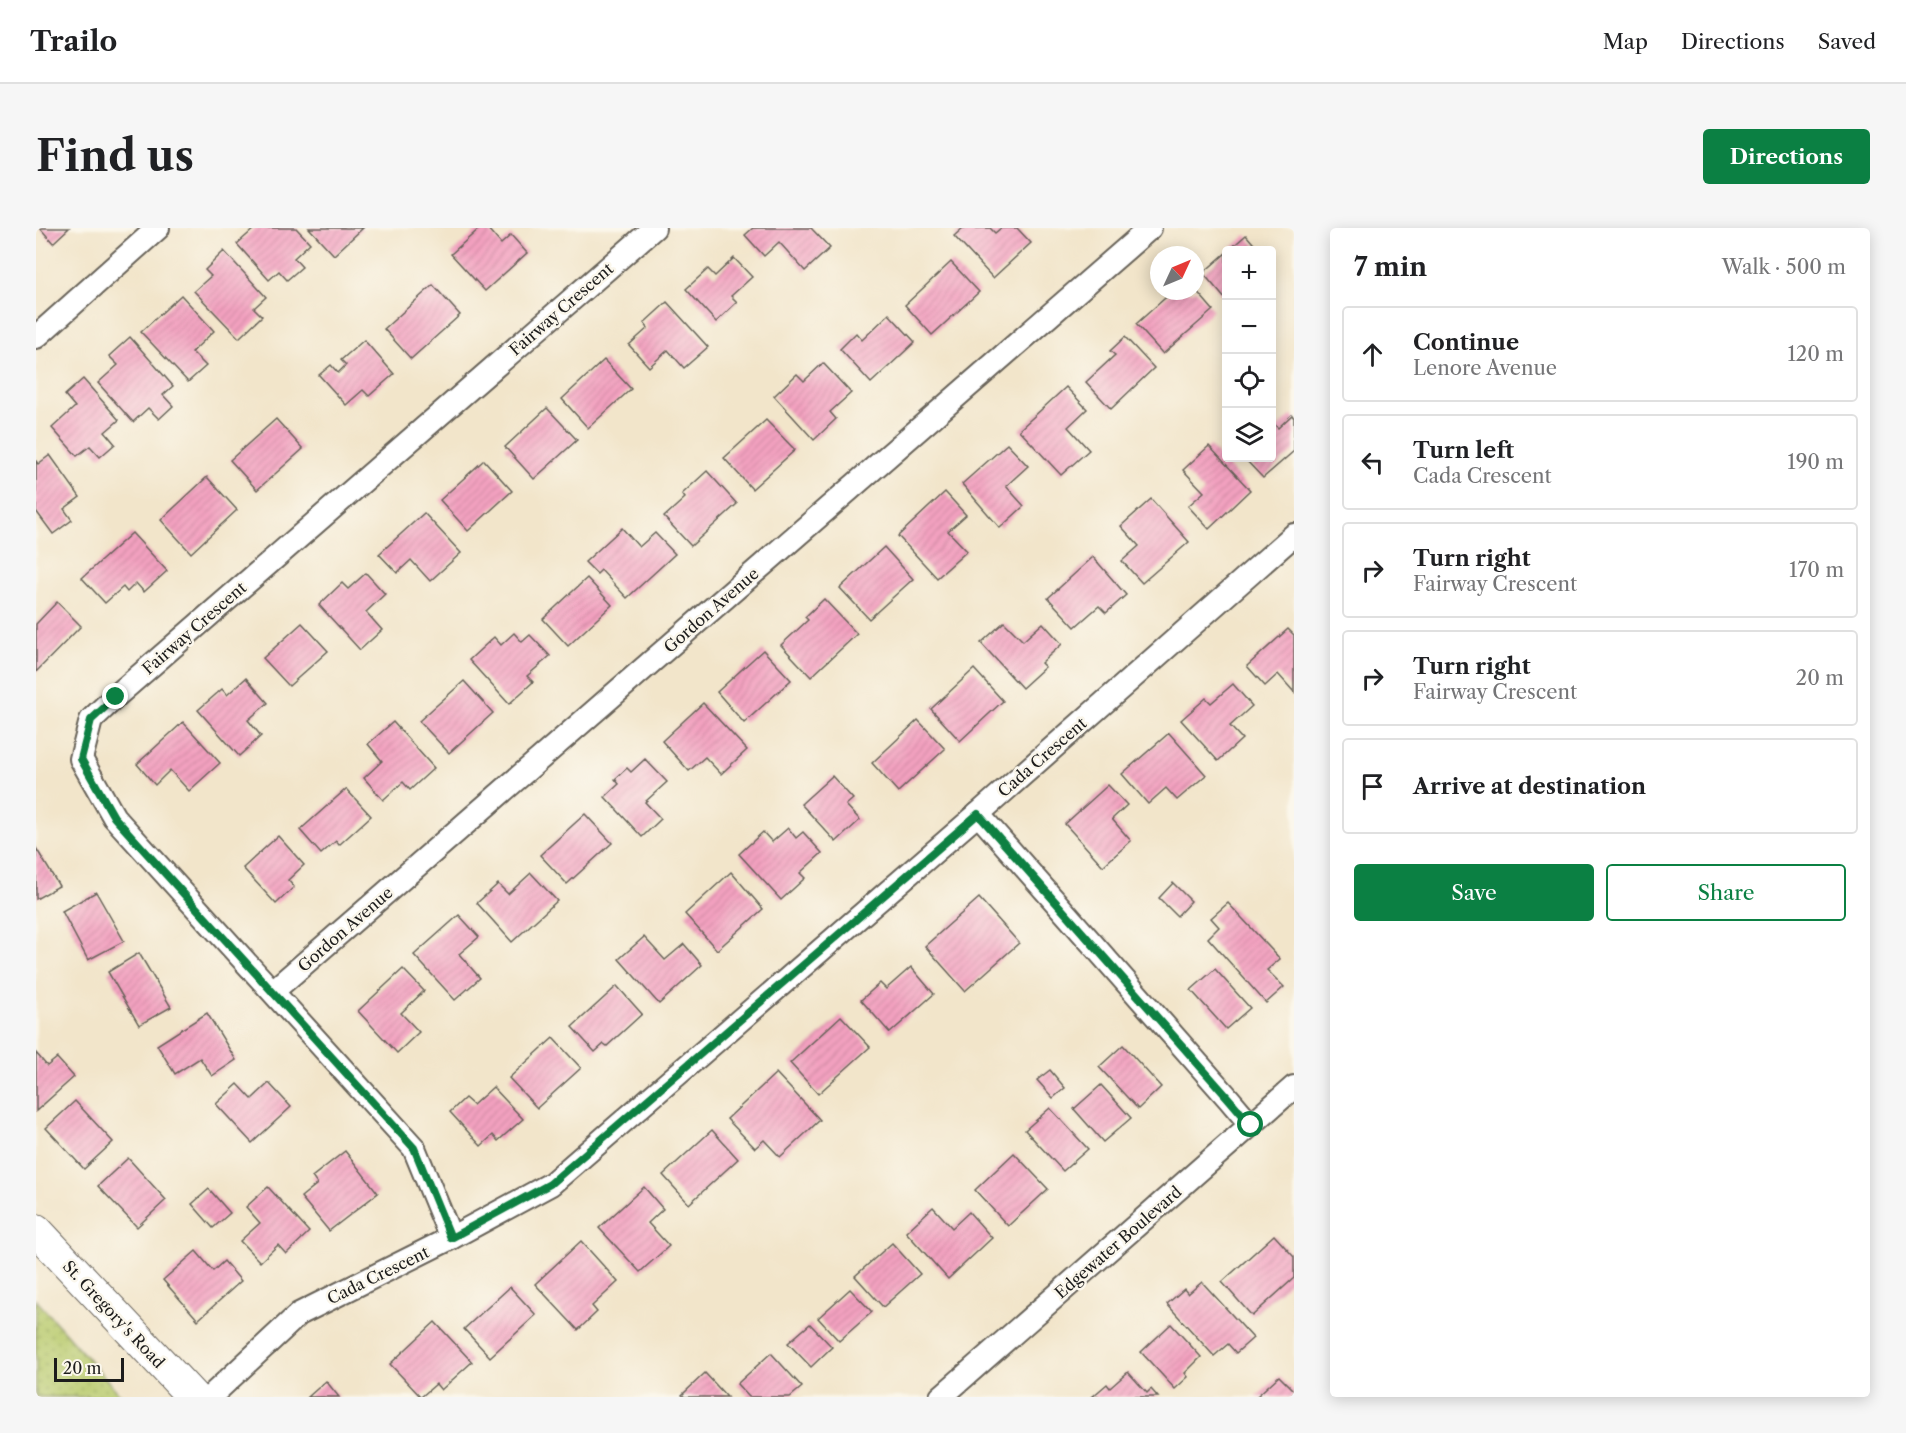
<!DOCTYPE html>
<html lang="en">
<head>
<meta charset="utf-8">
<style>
  :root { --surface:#fff; --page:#f6f6f6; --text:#202124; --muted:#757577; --line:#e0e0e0; --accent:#0b8043 }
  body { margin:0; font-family:"Libre Caslon Text",serif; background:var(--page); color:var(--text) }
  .controls { position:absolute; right:18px; top:18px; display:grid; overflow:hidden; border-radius:6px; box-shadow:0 3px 15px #0003 }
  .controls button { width:54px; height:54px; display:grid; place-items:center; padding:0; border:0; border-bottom:2px solid var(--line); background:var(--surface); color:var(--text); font:30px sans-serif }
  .compass { position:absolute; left:1114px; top:18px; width:54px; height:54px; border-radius:50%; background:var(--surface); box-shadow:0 3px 15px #0003; rotate:46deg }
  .scale { position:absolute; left:18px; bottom:15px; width:70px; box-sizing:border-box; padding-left:6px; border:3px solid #1c1c1c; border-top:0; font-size:16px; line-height:21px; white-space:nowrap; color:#1c1c1c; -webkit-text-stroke:4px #fbf7ec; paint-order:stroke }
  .stop { position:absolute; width:18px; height:18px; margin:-14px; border:4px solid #0b8043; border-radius:50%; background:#fff }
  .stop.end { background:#0b8043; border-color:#fff; box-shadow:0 2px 6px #0008 }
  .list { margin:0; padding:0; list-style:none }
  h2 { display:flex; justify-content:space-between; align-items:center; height:78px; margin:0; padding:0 24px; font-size:26px }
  h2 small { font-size:20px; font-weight:400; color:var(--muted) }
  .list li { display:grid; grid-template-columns:39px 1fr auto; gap:18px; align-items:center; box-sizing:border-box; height:96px; margin:0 12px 12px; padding:0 12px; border:2px solid var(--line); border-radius:6px }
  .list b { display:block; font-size:22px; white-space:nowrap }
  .list p { margin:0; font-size:20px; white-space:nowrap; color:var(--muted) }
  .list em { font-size:20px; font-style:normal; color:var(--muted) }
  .actions { display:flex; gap:12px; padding:18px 24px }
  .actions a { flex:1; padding:14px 0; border:2px solid var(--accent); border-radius:6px; text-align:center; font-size:21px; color:var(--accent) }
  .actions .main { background:var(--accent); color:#fff }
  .icon { flex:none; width:33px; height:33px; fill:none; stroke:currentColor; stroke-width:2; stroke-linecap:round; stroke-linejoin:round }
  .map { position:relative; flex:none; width:1258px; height:1169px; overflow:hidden; border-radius:6px }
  header { display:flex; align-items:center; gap:36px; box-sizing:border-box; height:84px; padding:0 30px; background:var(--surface); border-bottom:2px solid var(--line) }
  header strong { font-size:28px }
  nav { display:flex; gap:33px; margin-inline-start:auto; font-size:21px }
  .intro { display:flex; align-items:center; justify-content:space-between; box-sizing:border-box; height:144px; padding:0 36px }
  h1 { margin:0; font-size:42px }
  .button { padding:15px 27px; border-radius:6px; background:var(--accent); color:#fff; font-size:21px; font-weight:700 }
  main { display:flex; gap:36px; padding:0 36px }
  aside { flex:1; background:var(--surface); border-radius:6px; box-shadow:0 3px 15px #0003 }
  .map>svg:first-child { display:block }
  .grass { fill:url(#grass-dots); stroke:#6a7445; stroke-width:1.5 }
  .building { fill:url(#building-hatch) }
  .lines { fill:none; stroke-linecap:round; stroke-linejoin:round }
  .street-casing { stroke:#676259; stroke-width:26 }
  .secondary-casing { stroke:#676259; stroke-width:34 }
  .street { stroke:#fff; stroke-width:22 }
  .secondary { stroke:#fff; stroke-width:32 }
  .route { stroke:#0b8043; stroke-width:8 }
  .labels { text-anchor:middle; stroke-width:5; stroke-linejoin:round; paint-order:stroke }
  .street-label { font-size:16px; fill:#1c1c1c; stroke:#fbf7ec }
</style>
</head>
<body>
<header>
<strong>Trailo</strong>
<nav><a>Map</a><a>Directions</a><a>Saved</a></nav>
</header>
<div class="intro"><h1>Find us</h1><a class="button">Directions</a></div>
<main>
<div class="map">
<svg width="1258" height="1169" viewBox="0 0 1258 1169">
  <defs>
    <pattern id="grass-dots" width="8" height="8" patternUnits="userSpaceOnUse" patternTransform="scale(1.5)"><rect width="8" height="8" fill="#b9cb6e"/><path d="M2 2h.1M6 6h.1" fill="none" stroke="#9eae5f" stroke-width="1.8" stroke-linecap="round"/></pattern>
    <pattern id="building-hatch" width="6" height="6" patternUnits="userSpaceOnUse" patternTransform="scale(1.5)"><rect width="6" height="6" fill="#f3a1c0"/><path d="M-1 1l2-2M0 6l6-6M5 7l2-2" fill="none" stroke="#d08aa4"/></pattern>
  </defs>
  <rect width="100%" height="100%" fill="#fbf7ec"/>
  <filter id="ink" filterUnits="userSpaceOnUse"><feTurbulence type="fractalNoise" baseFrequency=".0167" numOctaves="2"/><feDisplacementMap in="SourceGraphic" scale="12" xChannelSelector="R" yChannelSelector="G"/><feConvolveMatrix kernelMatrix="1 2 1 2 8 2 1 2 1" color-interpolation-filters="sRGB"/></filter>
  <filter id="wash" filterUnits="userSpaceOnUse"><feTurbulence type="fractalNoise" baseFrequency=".008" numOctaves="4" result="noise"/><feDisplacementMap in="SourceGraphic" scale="24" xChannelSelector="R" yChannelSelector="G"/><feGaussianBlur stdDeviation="1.35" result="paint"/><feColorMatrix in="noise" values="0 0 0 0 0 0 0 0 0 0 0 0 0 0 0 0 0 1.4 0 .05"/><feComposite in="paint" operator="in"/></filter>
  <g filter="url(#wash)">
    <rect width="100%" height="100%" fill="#f2e5ca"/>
    <polygon class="grass" points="0,1072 86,1169 0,1169"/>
    <g id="blocks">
      <g class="building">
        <polygon points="4,0 33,0 17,15"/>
        <polygon points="219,0 260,0 274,15 258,30 266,39 251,52 243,43 233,52 201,16"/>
        <polygon points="273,0 327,0 298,27"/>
        <polygon points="444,0 451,0 465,16 475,7 491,25 449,63 415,26"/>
        <polygon points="717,0 775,0 794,20 769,43 743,14 728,28 709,7"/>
        <polygon points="927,0 954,0 959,5 965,0 981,0 995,15 957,50 918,8"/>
        <polygon points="1210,7 1223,22 1193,22"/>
        <polygon points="188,23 230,69 218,80 226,88 203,110 158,63 175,48 169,42"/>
        <polygon points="1190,25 1190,72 1167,45"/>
        <polygon points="698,30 716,49 695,68 701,74 680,94 650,61 672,41 679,48"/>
        <polygon points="915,34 943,64 896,107 869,77"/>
        <polygon points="397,57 424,87 375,131 348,101"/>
        <polygon points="1159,61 1177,82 1127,126 1100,96 1137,63 1159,63"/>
        <polygon points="145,67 178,103 156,124 170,138 152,154 105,104"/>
        <polygon points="631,74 672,119 648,140 632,122 613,139 593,117 612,100 608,95"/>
        <polygon points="853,86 879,114 835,155 804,121 820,105 826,112"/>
        <polygon points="94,109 137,158 127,167 137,178 123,191 112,180 97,194 62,155 82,137 73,128"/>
        <polygon points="1089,109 1118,140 1075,181 1050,154 1079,127 1074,123"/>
        <polygon points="328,112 358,146 333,168 327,162 310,177 283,147 295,137 302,145 310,137 305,132"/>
        <polygon points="568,132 595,161 552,200 526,171"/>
        <polygon points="787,135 815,165 794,184 800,191 778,212 738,168 761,146 768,153"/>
        <polygon points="47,151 83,192 69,204 79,216 64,229 54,218 41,228 16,200 39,179 29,167"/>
        <polygon points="1030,159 1051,181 1032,199 1053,222 1025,247 983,202"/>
        <polygon points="511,180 541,212 498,251 469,219"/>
        <polygon points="1256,187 1258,190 1258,223 1227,250 1208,230 1236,230 1236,194 1242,200"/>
        <polygon points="240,191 267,221 221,262 194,232"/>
        <polygon points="730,192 759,222 716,261 688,230"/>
        <polygon points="971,216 992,238 970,258 988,278 964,300 926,256"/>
        <polygon points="1173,218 1214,262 1173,301 1152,278 1168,264 1147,242"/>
        <polygon points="14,227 44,269 28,281 36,292 17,306 0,283 0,233 2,236"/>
        <polygon points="448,232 476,263 432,303 404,272"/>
        <polygon points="671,243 701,276 655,318 628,289 649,270 646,266"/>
        <polygon points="171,249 201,282 155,325 125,292"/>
        <polygon points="909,264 930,287 912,303 931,323 901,350 862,308"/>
        <polygon points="1115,271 1153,314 1106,355 1086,333 1103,318 1085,298"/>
        <polygon points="388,285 425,325 394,353 375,332 361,345 343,326"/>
        <polygon points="586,300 603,319 619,305 639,326 591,370 565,342 561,346 549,334"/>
        <polygon points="96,305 131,343 108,364 100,355 91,364 87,359 69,375 46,350"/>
        <polygon points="848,319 877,351 833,391 804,360"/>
        <polygon points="1057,329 1090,367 1070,385 1063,378 1039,399 1012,370"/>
        <polygon points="330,345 349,366 330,384 346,402 324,422 283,377 306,355 312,361"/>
        <polygon points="551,350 576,377 532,418 507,391"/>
        <polygon points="788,371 821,406 775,449 745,417 772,392 769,389"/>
        <polygon points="21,374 45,398 0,444 0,396"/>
        <polygon points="968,394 987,413 1007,395 1026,416 1005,435 1009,439 986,460 945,415"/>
        <polygon points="266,395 292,423 253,458 227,430"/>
        <polygon points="1252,401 1258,407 1258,464 1242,446 1229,458 1211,438"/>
        <polygon points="478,405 486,414 494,407 514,428 491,448 497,454 473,476 433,432 458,409 465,417"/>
        <polygon points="727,422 755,452 708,495 681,464"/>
        <polygon points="938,441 967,473 924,513 895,481"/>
        <polygon points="210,450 232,475 212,492 225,508 203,528 162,482 186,461 191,467"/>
        <polygon points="428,453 457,485 413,525 383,493"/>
        <polygon points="1197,456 1216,478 1194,498 1206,511 1182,533 1145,492 1170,470 1175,475"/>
        <polygon points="667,475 711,522 685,546 669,529 653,543 626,513"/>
        <polygon points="882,492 909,521 862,564 836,535"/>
        <polygon points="147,494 184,535 153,563 134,542 119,557 101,536"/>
        <polygon points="357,494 398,540 374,562 367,554 347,572 328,550 346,533 332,516"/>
        <polygon points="1133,505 1170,547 1141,572 1130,560 1112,576 1086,546"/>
        <polygon points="609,531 631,554 609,574 625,591 606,609 569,569 583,556 579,551 591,540 595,544"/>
        <polygon points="796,548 817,571 810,577 824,592 800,614 765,576"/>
        <polygon points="1072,557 1091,577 1076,591 1095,613 1067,638 1029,596"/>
        <polygon points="310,561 335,588 303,617 300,613 285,626 264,602"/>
        <polygon points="549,586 576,615 531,656 504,627"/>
        <polygon points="752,600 760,610 767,604 786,625 764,645 769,650 745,672 703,626 727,604 736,614"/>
        <polygon points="242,608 268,637 252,652 258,659 240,676 207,640"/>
        <polygon points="0,620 23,658 0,671"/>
        <polygon points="695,644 727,681 681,722 649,686"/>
        <polygon points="495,645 521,673 476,714 441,675 462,656 472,666"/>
        <polygon points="1137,655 1155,673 1141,688 1123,670"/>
        <polygon points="60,664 88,713 52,732 26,683"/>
        <polygon points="943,670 983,715 929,763 889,718"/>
        <polygon points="1192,675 1244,731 1231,742 1248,759 1230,775 1172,710 1183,699 1175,690"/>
        <polygon points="423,687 443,709 423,726 444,750 419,772 378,727"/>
        <polygon points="608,709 629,732 648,716 666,737 623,776 583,731"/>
        <polygon points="103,725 135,779 103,797 72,744"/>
        <polygon points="875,739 898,766 854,805 825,772 844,755 850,761"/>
        <polygon points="367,741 388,763 365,785 383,804 361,825 322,783"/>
        <polygon points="1179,741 1214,780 1190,801 1155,762"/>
        <polygon points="581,758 606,786 571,818 568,816 559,824 536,799"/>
        <polygon points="171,785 200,832 176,848 164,830 139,846 121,817"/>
        <polygon points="805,788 834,819 782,866 754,835"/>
        <polygon points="517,810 545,840 501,880 473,850"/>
        <polygon points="1087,817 1125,859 1102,881 1063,839"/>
        <polygon points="0,825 11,838 21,830 38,849 0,883"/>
        <polygon points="1014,842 1029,860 1017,870 1001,852"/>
        <polygon points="740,845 784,892 744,929 728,912 719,920 691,891"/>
        <polygon points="233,855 255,879 216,915 180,876 202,856 216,871"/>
        <polygon points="1065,857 1095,890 1067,914 1038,881"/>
        <polygon points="457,859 487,891 462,913 457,907 445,918 414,884 429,870 437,877"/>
        <polygon points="39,873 77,914 48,941 10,900"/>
        <polygon points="1014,880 1052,921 1027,943 989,902"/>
        <polygon points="676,902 702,931 653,976 627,947"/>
        <polygon points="309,923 342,965 293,1003 265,969 281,956 276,949"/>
        <polygon points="978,925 1012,961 972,998 939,962"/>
        <polygon points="92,930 130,972 101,999 62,958"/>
        <polygon points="232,959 273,1004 250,1026 242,1017 224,1034 204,1013 224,995 210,979"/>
        <polygon points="608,959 627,981 612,995 633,1018 604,1044 563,1000"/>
        <polygon points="173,961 194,985 177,1000 156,976"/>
        <polygon points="897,979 916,1000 933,984 956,1010 912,1051 870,1004"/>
        <polygon points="1238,1007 1258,1029 1258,1050 1216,1088 1186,1054"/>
        <polygon points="545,1013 582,1054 556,1078 561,1084 542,1102 499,1056"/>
        <polygon points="856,1015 884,1046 847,1079 819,1048"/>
        <polygon points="160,1023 177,1043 188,1033 205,1053 162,1092 127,1052"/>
        <polygon points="1166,1054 1217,1110 1200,1125 1192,1116 1178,1128 1131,1076 1148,1061 1152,1066"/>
        <polygon points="474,1059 500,1087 454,1129 428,1101"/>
        <polygon points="814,1061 836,1084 803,1113 782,1090"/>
        <polygon points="399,1094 436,1134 405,1162 400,1156 385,1169 354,1136"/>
        <polygon points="774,1096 796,1119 775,1139 752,1115"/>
        <polygon points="1135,1096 1165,1129 1149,1145 1152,1149 1139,1161 1105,1124"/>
        <polygon points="735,1125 766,1159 754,1169 713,1169 701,1156"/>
        <polygon points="1092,1144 1111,1165 1115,1161 1122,1169 1056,1169 1071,1156 1074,1160"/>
        <polygon points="669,1145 691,1169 649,1169 646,1167"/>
        <polygon points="1243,1148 1258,1163 1256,1169 1220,1169"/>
        <polygon points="290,1153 303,1169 272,1169"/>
      </g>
    </g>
  </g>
  <g filter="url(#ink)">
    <use href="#blocks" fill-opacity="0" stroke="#676259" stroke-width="1.5"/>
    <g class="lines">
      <g class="street-casing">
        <g id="street">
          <polyline points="0,109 122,0"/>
          <polyline points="942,586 1193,871 1215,897"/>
          <polyline points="237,763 1114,0"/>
          <polyline points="415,1010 378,920 78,589 45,531 55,492 79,469 618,0"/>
          <polyline points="174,1169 263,1086 415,1010 515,956 942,586 1258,307"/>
          <polyline points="905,1169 1258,859"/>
        </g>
      </g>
      <g class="secondary-casing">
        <polyline id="secondary" points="0,1002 157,1169"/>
      </g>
      <use href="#street" class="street"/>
      <use href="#secondary" class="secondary"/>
    </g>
  </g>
  <g class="lines" filter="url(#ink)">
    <polyline class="route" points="80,469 55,492 45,531 78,589 378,920 415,1010 514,956 942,586 1193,871 1215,897"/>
  </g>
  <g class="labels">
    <g class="street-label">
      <text transform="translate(525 81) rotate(-41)" y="6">Fairway Crescent</text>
      <text transform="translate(675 382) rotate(-41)" y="6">Gordon Avenue</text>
      <text transform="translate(158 400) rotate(-41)" y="6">Fairway Crescent</text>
      <text transform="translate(1006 529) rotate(-41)" y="6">Cada Crescent</text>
      <text transform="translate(309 701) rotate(-41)" y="6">Gordon Avenue</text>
      <text transform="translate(1082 1014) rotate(-41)" y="6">Edgewater Boulevard</text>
      <text transform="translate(342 1047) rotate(-26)" y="6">Cada Crescent</text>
      <text transform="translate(78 1086) rotate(47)" y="6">St. Gregory's Road</text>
    </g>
  </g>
</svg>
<div class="controls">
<button>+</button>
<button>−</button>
<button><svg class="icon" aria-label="locate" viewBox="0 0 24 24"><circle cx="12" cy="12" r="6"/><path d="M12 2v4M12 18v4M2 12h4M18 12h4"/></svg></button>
<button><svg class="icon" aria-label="layers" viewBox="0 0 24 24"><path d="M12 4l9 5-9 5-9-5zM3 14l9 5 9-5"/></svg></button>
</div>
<svg class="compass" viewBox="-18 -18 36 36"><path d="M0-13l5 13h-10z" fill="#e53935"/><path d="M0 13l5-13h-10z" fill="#757577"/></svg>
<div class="scale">20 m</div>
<div class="stop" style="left:1215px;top:897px"></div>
<div class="stop end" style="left:80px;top:469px"></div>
</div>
<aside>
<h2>7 min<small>Walk · 500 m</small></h2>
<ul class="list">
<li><svg class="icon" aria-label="ahead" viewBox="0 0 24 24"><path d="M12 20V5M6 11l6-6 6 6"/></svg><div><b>Continue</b><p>Lenore Avenue</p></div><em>120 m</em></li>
<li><svg class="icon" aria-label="left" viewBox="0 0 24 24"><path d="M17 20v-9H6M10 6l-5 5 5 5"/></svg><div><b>Turn left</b><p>Cada Crescent</p></div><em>190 m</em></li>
<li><svg class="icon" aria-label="right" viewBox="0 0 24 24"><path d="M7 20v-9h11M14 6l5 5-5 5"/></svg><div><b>Turn right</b><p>Fairway Crescent</p></div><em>170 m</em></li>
<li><svg class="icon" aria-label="right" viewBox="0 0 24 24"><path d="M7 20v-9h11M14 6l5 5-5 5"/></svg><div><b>Turn right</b><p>Fairway Crescent</p></div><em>20 m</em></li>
<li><svg class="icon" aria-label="arrive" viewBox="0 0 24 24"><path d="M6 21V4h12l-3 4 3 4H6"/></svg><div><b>Arrive at destination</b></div></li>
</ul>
<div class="actions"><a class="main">Save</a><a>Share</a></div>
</aside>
</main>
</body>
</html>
